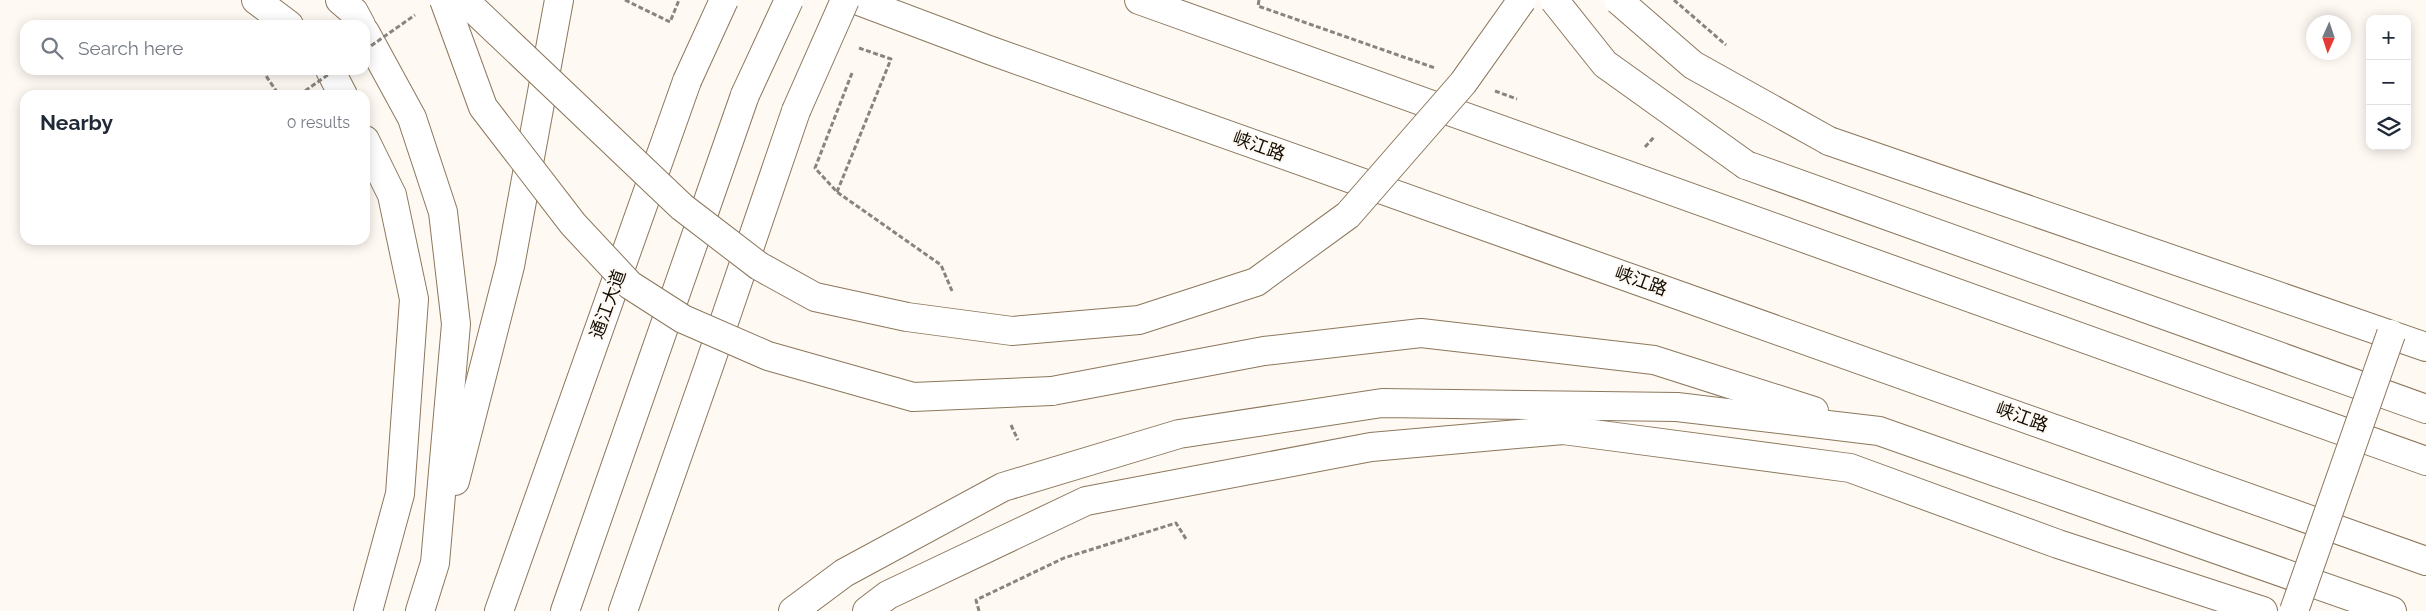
<!DOCTYPE html>
<html lang="en">
<head>
<meta charset="utf-8">
<style>
  :root { --surface:#fff; --page:#f2f2f3; --text:#1f2937; --muted:#747a83; --line:#e0e1e3 }
  body { margin:0; font-family:Raleway,"Noto Sans SC",sans-serif; background:var(--page); color:var(--text) }
  .controls { position:absolute; right:15px; top:15px; display:grid; overflow:hidden; border-radius:10px; box-shadow:0 2px 12px #0003 }
  .controls button { width:45px; height:45px; display:grid; place-items:center; padding:0; border:0; border-bottom:1px solid var(--line); background:var(--surface); color:var(--text); font:25px sans-serif }
  .compass { position:absolute; left:2306px; top:15px; width:45px; height:45px; border-radius:50%; background:var(--surface); box-shadow:0 2px 12px #0003; rotate:183deg }
  .list { margin:0; padding:0; list-style:none }
  h2 { display:flex; justify-content:space-between; align-items:center; height:65px; margin:0; padding:0 20px; font-size:21px }
  h2 small { font-size:16px; font-weight:400; color:var(--muted) }
  .icon { flex:none; width:28px; height:28px; fill:none; stroke:currentColor; stroke-width:2; stroke-linecap:round; stroke-linejoin:round }
  .map { position:relative; flex:none; width:2426px; height:611px; overflow:hidden }
  .search { position:absolute; background:var(--surface); box-shadow:0 2px 12px #0003; left:20px; top:20px; width:350px; height:55px; display:flex; align-items:center; gap:12px; box-sizing:border-box; padding:0 18px; border-radius:15px; color:var(--muted); font-size:19px }
  .panel { position:absolute; background:var(--surface); box-shadow:0 2px 12px #0003; left:20px; top:90px; width:350px; height:155px; border-radius:15px }
  .map>svg:first-child { display:block }
  .lines { fill:none; stroke-linecap:round; stroke-linejoin:round }
  .major-casing { stroke:#8c775c; stroke-width:30 }
  .highway-casing { stroke:#8c775c; stroke-width:30 }
  .path { stroke:#8a847c; stroke-width:3; stroke-dasharray:5 2.5; stroke-linecap:butt }
  .major { stroke:#fff; stroke-width:28 }
  .highway { stroke:#fff; stroke-width:28 }
  .major-bridge-casing { stroke:#8c775c; stroke-width:30; stroke-linecap:butt }
  .highway-bridge-casing { stroke:#8c775c; stroke-width:30; stroke-linecap:butt }
  .path-bridge { stroke:#8a847c; stroke-width:3; stroke-dasharray:5 2.5; stroke-linecap:butt }
  .major-bridge { stroke:#fff; stroke-width:28 }
  .highway-bridge { stroke:#fff; stroke-width:28 }
  .labels { text-anchor:middle; stroke-width:4; stroke-linejoin:round; paint-order:stroke }
  .street-label { font-size:18px; fill:#130c03; stroke:#fef9f3 }
</style>
</head>
<body>
<div class="map">
<svg width="2426" height="611" viewBox="0 0 2426 611">
  <rect width="100%" height="100%" fill="#fef9f3"/>
  <g class="lines">
    <g class="major-casing">
      <g id="major">
        <polyline points="256,0 289,25"/>
        <polyline points="330,70 343,95"/>
        <polyline points="365,140 392,195 414,299 400,494 368,611"/>
        <polyline points="1829,141 2426,347"/>
        <polyline points="499,611 687,81"/>
        <polyline points="565,611 745,95"/>
        <polyline points="867,611 888,595 1086,501 1371,447 1563,430 1850,468 2058,544 2263,611"/>
      </g>
    </g>
    <g class="highway-casing">
      <g id="highway">
        <polyline points="340,0 354,12 361,25"/>
        <polyline points="856,0 989,50 2426,561"/>
        <polyline points="1139,0 2426,461"/>
        <polyline points="365,32 412,118 443,212 456,324 435,563 420,611"/>
        <polyline points="1746,165 2426,409"/>
        <polyline points="1052,391 1264,351 1421,333 1654,360 1814,411"/>
        <polyline points="455,481 510,266 559,0"/>
        <polyline points="623,611 709,366 796,111"/>
        <polyline points="793,611 844,573 1003,487 1179,434 1382,403 1677,407 1879,431 2392,611"/>
      </g>
    </g>
    <g class="path">
      <polyline points="625,0 670,22 679,0"/>
      <polyline points="1259,0 1258,6 1435,68"/>
      <polyline points="1674,0 1726,45"/>
      <polyline points="262,70 279,95"/>
      <polyline points="852,73 815,168 837,192 941,265 952,291"/>
      <polyline points="1495,91 1517,99"/>
      <polyline points="1645,147 1654,137"/>
      <polyline points="837,192 891,59 859,48"/>
      <polyline points="1011,425 1018,440"/>
      <polyline points="979,611 976,600 1064,558 1176,523 1186,539"/>
    </g>
    <use href="#major" class="major"/>
    <use href="#highway" class="highway"/>
    <g class="major-bridge-casing">
      <g id="major-bridge">
        <polyline points="1618,0 1693,65 1829,141"/>
        <polyline points="687,81 724,0"/>
        <polyline points="745,95 789,0"/>
        <polyline points="2294,611 2391,334"/>
      </g>
    </g>
    <g class="highway-bridge-casing">
      <g id="highway-bridge">
        <polyline points="444,0 483,107 573,224 630,285 683,319 768,356 913,397 1052,391"/>
        <polyline points="464,0 682,207 759,266 815,297 907,317 1012,331 1139,320 1256,282 1348,215 1463,83 1522,0"/>
        <polyline points="1554,0 1605,64 1746,165"/>
        <polyline points="796,111 845,0"/>
      </g>
    </g>
    <g class="path-bridge">
      <polyline points="365,50 415,15"/>
      <polyline points="299,95 335,70"/>
    </g>
    <use href="#major-bridge" class="major-bridge"/>
    <use href="#highway-bridge" class="highway-bridge"/>
  </g>
  <g class="labels">
    <g class="street-label">
      <text transform="translate(1259 146) rotate(20)" y="6">峡江路</text>
      <text transform="translate(1641 281) rotate(20)" y="6">峡江路</text>
      <text transform="translate(608 304) rotate(-70)" y="6">通江大道</text>
      <text transform="translate(2022 417) rotate(20)" y="6">峡江路</text>
    </g>
  </g>
</svg>
<div class="controls">
<button>+</button>
<button>−</button>
<button><svg class="icon" aria-label="layers" viewBox="0 0 24 24"><path d="M12 4l9 5-9 5-9-5zM3 14l9 5 9-5"/></svg></button>
</div>
<svg class="compass" viewBox="-18 -18 36 36"><path d="M0-13l5 13h-10z" fill="#e53935"/><path d="M0 13l5-13h-10z" fill="#747a83"/></svg>
<div class="search"><svg class="icon" aria-label="search" viewBox="0 0 24 24"><circle cx="10" cy="10" r="6"/><path d="M15 15l6 6"/></svg>Search here</div>
<section class="panel">
<h2>Nearby<small>0 results</small></h2>
<ul class="list">
</ul>
</section>
</div>
</body>
</html>
